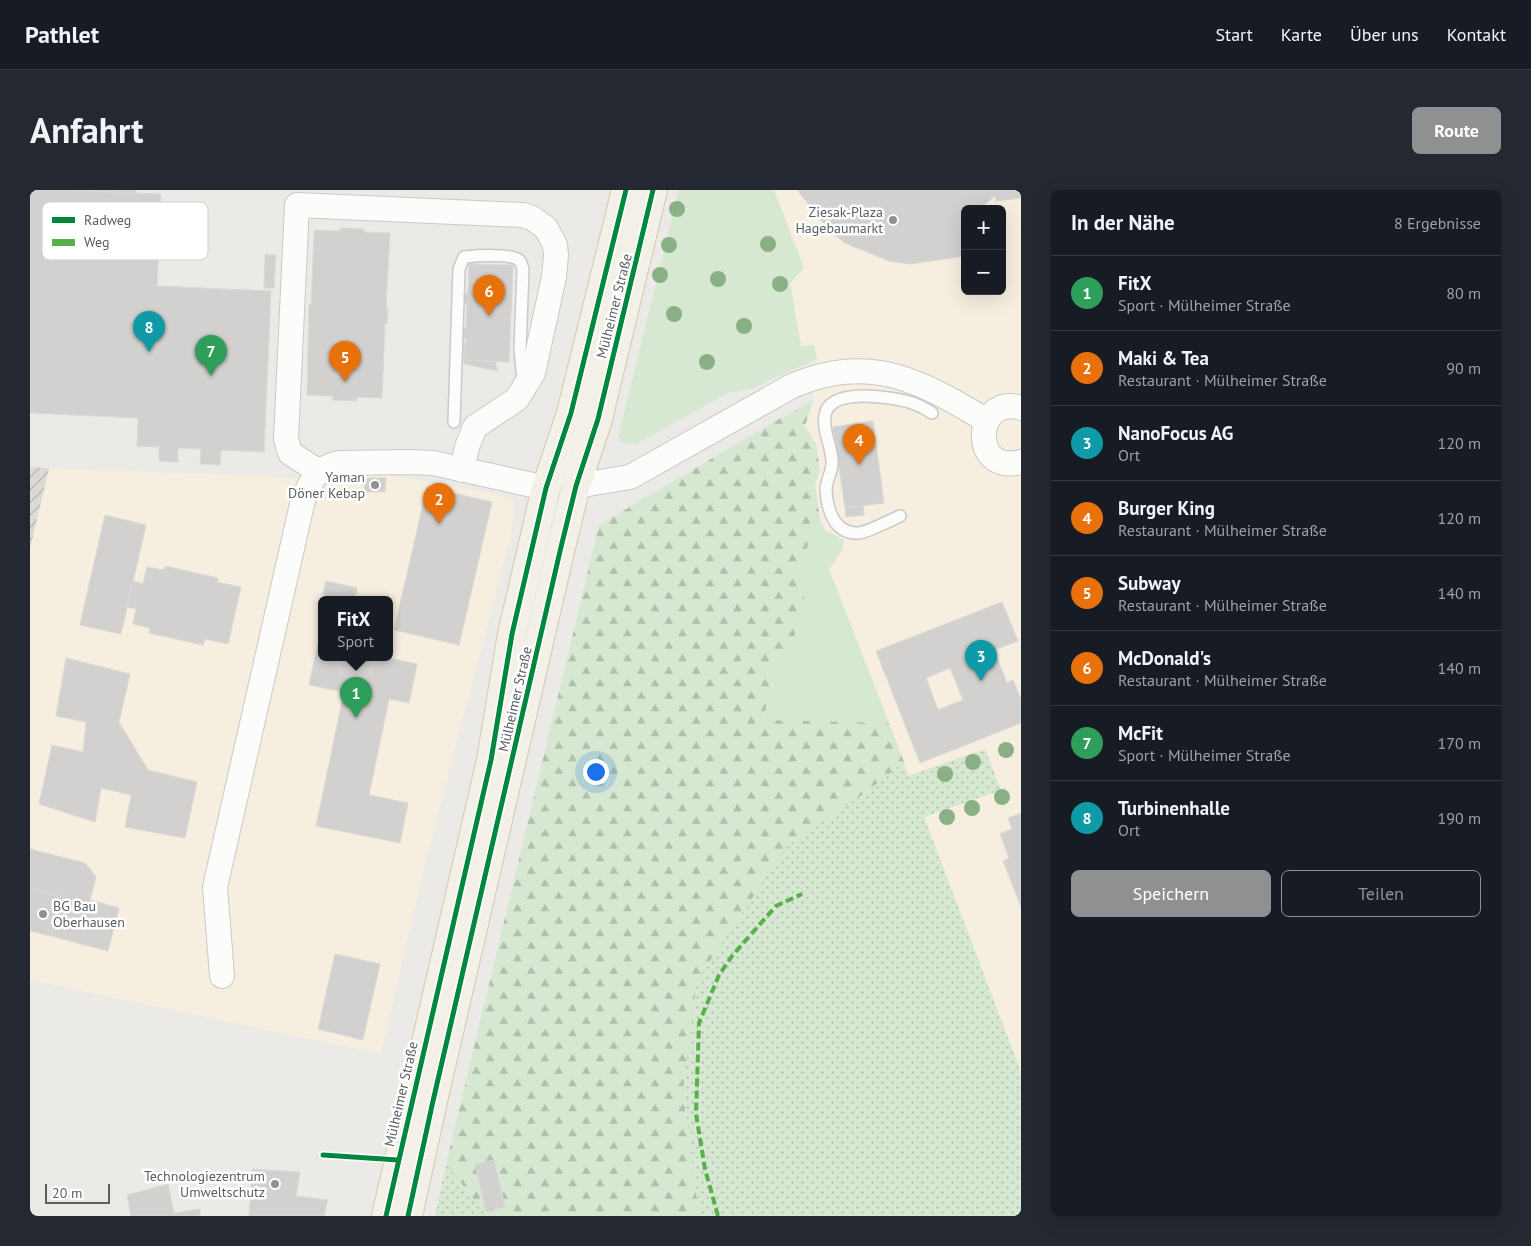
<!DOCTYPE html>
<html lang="de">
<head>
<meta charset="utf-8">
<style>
  :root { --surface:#171b24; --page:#242831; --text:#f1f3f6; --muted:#9ea1a6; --line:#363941; --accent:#8e9092 }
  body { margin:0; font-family:"PT Sans",sans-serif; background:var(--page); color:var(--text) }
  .controls { position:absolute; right:15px; top:15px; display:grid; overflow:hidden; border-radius:8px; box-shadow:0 5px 20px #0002 }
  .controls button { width:45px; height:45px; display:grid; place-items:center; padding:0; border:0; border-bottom:1px solid var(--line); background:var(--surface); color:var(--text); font:25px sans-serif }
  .scale { position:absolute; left:15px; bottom:12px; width:65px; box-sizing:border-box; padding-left:5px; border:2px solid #5c6064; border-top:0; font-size:14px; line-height:18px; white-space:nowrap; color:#5c6064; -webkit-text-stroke:4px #fff; paint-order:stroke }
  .you { position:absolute; left:565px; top:581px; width:18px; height:18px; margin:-12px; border:4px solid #fff; border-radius:50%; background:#1a73e8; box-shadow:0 0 0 8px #1a73e833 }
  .badge { display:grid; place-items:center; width:32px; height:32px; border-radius:50%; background:var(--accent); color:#fff; font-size:16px; font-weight:700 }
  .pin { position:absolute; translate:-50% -41px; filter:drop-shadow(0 1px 2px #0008) }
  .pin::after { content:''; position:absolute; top:26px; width:18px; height:15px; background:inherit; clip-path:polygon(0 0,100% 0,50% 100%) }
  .popup { position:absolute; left:288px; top:406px; width:75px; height:65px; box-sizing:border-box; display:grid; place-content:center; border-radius:8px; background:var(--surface); filter:drop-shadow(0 1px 4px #0005); font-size:16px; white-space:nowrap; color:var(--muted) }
  .popup b { font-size:19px; color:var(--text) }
  .popup::after { content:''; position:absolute; left:50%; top:100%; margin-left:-10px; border:10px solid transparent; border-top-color:var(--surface) }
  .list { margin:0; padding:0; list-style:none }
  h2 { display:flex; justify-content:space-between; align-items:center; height:65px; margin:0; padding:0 20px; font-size:21px }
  h2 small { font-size:16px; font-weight:400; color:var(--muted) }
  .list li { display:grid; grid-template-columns:32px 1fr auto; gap:15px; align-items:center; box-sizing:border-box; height:75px; padding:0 20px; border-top:1px solid var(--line) }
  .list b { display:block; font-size:19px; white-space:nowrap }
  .list p { margin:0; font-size:16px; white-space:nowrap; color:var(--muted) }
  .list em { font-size:16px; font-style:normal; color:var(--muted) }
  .actions { display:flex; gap:10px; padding:15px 20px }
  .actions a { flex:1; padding:11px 0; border:1px solid var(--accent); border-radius:8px; text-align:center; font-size:18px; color:var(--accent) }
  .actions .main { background:var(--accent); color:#fff }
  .map { position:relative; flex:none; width:991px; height:1026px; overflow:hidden; border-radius:8px }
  header { display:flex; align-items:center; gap:30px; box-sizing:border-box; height:70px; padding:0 25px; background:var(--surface); border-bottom:1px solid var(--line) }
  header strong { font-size:24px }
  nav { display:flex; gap:28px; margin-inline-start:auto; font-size:18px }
  .intro { display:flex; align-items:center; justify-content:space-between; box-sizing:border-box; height:120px; padding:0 30px }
  h1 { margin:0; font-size:35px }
  .button { padding:12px 22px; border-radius:8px; background:var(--accent); color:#fff; font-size:18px; font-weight:700 }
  main { display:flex; gap:30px; padding:0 30px }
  aside { flex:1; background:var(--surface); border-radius:8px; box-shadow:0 5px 20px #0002 }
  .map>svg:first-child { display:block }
  .commercial { fill:#f6eedf; fill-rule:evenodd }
  .industrial { fill:url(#industrial-furrows) }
  .green { fill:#d6e8d1 }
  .forest { fill:url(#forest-firs) }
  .park { fill:url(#park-dots) }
  .building { fill:#d3d1cf; stroke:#dbd9d6; fill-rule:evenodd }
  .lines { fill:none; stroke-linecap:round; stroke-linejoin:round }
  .lane-casing { stroke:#c8c9c8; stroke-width:14 }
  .street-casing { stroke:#c8c9c8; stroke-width:26 }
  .primary-casing { stroke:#d4c8b4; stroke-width:30 }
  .lane { stroke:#fcfcfb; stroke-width:11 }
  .street { stroke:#fcfcfb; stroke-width:24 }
  .primary { stroke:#f3f0e8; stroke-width:28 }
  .quiet { stroke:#58b04a; stroke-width:4; stroke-dasharray:8 4; stroke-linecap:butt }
  .cycleway-casing { stroke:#fff; stroke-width:8 }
  .cycleway { stroke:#00873e; stroke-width:5 }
  .tree { fill:#89b185 }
  .poi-dot { fill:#8e9092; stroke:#fff; stroke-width:2 }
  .labels { text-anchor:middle; stroke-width:5; stroke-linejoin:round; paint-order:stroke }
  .poi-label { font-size:14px; fill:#5c6064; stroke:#fff; text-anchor:end }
  .street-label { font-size:14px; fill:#5c6064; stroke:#fff }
  .key { fill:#fff; stroke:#cecfd0; stroke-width:1 }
  .key-label { font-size:14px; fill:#5c6064 }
</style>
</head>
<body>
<header>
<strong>Pathlet</strong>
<nav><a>Start</a><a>Karte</a><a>Über uns</a><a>Kontakt</a></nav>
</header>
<div class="intro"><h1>Anfahrt</h1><a class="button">Route</a></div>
<main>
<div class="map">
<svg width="991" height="1026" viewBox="0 0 991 1026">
  <defs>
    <pattern id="industrial-furrows" width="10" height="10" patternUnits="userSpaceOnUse" patternTransform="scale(1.25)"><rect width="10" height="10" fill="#dcd9d6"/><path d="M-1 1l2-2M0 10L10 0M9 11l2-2" fill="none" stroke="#b6b3b1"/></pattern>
    <pattern id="forest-firs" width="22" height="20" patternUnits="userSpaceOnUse" patternTransform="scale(1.25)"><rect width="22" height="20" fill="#d6e8d1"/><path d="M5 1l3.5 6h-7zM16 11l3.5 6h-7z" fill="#b1bfad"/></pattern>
    <pattern id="park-dots" width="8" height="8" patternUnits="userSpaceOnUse" patternTransform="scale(1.25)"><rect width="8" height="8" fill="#d6e8d1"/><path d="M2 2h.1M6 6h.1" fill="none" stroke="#b1bfad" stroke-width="1.8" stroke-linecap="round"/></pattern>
  </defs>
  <rect width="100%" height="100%" fill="#eceae6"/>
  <g class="commercial">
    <path d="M744,0H991V882L894,627L971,600L955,559L878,586L859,533L799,379L812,360L795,340L790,330L785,295L790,280L786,254L774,236L783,211L787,169L784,155L771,156L760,93L774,77ZM935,19H972V101H935Z"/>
    <path d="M19,278L301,289L321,284L360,285L471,305L483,311L485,322L481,345L394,678L351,864L0,790V359ZM292,409H360V467H292Z"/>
  </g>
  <polygon class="industrial" points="0,277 19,278 0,359"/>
  <g class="green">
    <polygon points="649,0 744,0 774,78 760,93 771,156 784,155 787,169 721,199 698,203 606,254 594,253 588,247"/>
    <polygon points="790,330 795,340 814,350 812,360 799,379 859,533 733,531 745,482 768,438 774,408 764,386"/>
  </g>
  <polygon class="forest" points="783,211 775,236 786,254 790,280 785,295 790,330 764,386 774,408 768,438 745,482 733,530 859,533 874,572 833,605 653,900 669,1026 457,1026 416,974 569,335 749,229"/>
  <g class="park">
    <polygon points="955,559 971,600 894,627 991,882 991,1026 669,1026 653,900 667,790 758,655 832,605 874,572 878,586"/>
    <polygon points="416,974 457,1026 405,1026"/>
  </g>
  <g class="building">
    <polygon points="0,0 40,0 131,4 127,96 241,101 234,262 191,260 190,275 170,274 171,259 148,258 148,272 129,271 129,257 107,256 108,228 0,223"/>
    <polygon points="40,0 106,0 105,3"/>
    <polygon points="770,0 991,0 991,8 966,11 965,6 949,19 935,19 935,64 929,67 880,74 859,71 815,53 800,41 768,1"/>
    <polygon points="310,38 334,39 334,42 360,43 356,118 358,118 357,134 355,134 352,208 327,207 327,211 302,210 303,206 277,205 279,114 281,115 284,40 310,41"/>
    <polygon points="235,64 246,65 244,98 234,98"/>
    <polygon points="439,74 483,75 482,101 438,99"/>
    <polygon points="438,99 482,101 479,172 435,170 436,149 433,149 433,138 436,138 437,114 434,113 435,104 437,104"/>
    <polygon points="433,153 436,153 435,170 465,172 468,181 434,174"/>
    <polygon points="843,231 854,313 815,318 803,237"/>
    <polygon points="335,288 356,288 355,302 334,302"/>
    <polygon points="397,297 462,312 429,455 364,440"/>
    <polygon points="833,316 834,325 816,327 815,318"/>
    <polygon points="75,325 116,335 91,444 50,435"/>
    <polygon points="135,376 188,388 187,392 211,397 198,454 175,449 173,455 119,443 120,438 103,434 106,419 97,417 103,391 113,394 117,377 134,380"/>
    <polygon points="296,391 327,398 325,409 295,409 296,405 293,404"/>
    <path d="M972,412L988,451L964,460L977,493L983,490L991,509V533L890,573L846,461ZM920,478L933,510L908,520L896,488Z"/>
    <polygon points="288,453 292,454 292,467 353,467 387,474 379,513 359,509 339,605 378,613 370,653 286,636 314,502 279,495"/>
    <polygon points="36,468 100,484 89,532 118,580 167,592 155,648 95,637 101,605 71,598 65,632 9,614 22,555 53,562 56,532 26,526"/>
    <polygon points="991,623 991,717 973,671 979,668 970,644 982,639 978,628"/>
    <polygon points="0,659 55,673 66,687 60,710 89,718 78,761 21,746 31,706 0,698"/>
    <polygon points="0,698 31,706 21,746 0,741"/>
    <polygon points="305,764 350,774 333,850 288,839"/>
    <polygon points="464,970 475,1017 456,1022 445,974"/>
    <polygon points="222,979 270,982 266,1006 298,1010 294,1026 219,1026"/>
    <polygon points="138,994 144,1023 170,1019 170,1026 101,1026 97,1005"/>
  </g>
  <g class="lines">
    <g class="lane-casing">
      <g id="lane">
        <path d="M424,232L429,79L434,67C444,66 483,63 490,71C491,73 492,76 493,79L490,159L493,191"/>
        <path d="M870,326C861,330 836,343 828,343C804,344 797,319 796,300C796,291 802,282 802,274C803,258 792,241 795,225C800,196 866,207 885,214C891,216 897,220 902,223"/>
      </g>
    </g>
    <g class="street-casing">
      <g id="street">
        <path d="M991,218C945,203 938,285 991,272"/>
        <polyline points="288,281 260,263 256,249 267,15 493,25 502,28 516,38 525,55 526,65 524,87 503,183 487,209 445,237 437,257 432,280"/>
        <path d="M546,296L600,287L762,196C839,162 891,191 957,231"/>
        <path d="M192,786L185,697L273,310C281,290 286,278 309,273L378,272L403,273L516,298"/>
      </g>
    </g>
    <g class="primary-casing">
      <g id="primary">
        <polyline points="356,1026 461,570 482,444 516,298 541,223 596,0"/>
        <polyline points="378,1026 403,911 531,357 546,296 568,229 623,0"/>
      </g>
    </g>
    <use href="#lane" class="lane"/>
    <use href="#street" class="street"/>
    <use href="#primary" class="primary"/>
    <polyline class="quiet" points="688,1026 675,979 666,924 669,833 689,785 702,766 746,716 772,704"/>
    <g class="cycleway-casing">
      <g id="cycleway">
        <polyline points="293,965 368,970"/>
        <polyline points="356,1026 461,570 482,444 516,298 541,223 596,0"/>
        <polyline points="378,1026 403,911 531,357 546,296 568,229 623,0"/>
      </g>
    </g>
    <use href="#cycleway" class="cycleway"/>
  </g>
  <g class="tree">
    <circle cx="647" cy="19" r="8"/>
    <circle cx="738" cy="54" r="8"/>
    <circle cx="639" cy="55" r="8"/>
    <circle cx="630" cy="85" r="8"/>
    <circle cx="688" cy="89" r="8"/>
    <circle cx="750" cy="94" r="8"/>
    <circle cx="644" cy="124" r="8"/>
    <circle cx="714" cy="136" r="8"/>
    <circle cx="677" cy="172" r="8"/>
    <circle cx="976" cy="560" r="8"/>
    <circle cx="943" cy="572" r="8"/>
    <circle cx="915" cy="584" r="8"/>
    <circle cx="972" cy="607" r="8"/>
    <circle cx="942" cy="618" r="8"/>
    <circle cx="917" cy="627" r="8"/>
  </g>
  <g class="poi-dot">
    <circle cx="863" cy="30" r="5"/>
    <circle cx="345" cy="295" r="5"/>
    <circle cx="13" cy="724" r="5"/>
    <circle cx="245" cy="994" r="5"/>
  </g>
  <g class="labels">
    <g class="poi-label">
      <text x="853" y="27">Ziesak-Plaza<tspan x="853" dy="16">Hagebaumarkt</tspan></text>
      <text x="335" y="292">Yaman<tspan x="335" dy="16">Döner Kebap</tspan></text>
      <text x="23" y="721" text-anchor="start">BG Bau<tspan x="23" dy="16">Oberhausen</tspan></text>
      <text x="235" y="991">Technologiezentrum<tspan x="235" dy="16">Umweltschutz</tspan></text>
    </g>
    <g class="street-label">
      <text transform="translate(584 116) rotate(-76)" y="5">Mülheimer Straße</text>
      <text transform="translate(485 509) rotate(-77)" y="5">Mülheimer Straße</text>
      <text transform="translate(371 904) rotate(-77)" y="5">Mülheimer Straße</text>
    </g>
  </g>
  <rect x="12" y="12" width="166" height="58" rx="8" class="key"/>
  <rect x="22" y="27" width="23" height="6" fill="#00873e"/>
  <rect x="22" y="49" width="23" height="7" fill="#58b04a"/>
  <g class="key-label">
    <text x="54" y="35">Radweg</text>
    <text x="54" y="57">Weg</text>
  </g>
</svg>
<div class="controls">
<button>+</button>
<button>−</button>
</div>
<div class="scale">20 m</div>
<div class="you"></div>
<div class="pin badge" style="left:326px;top:528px;background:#2e9e5b">1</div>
<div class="popup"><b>FitX</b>Sport</div>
<div class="pin badge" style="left:409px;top:334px;background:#e8710a">2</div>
<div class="pin badge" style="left:951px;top:491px;background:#0f9aa8">3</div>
<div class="pin badge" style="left:829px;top:275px;background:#e8710a">4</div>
<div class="pin badge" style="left:315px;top:192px;background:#e8710a">5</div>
<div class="pin badge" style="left:459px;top:126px;background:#e8710a">6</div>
<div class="pin badge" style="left:181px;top:186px;background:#2e9e5b">7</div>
<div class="pin badge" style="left:119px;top:162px;background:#0f9aa8">8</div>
</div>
<aside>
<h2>In der Nähe<small>8 Ergebnisse</small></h2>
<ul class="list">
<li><span class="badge" style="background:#2e9e5b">1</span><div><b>FitX</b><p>Sport · Mülheimer Straße</p></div><em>80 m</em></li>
<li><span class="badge" style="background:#e8710a">2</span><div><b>Maki &amp; Tea</b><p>Restaurant · Mülheimer Straße</p></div><em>90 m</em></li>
<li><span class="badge" style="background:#0f9aa8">3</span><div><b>NanoFocus AG</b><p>Ort</p></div><em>120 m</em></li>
<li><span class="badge" style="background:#e8710a">4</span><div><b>Burger King</b><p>Restaurant · Mülheimer Straße</p></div><em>120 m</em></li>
<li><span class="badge" style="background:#e8710a">5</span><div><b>Subway</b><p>Restaurant · Mülheimer Straße</p></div><em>140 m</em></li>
<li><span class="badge" style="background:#e8710a">6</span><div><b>McDonald's</b><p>Restaurant · Mülheimer Straße</p></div><em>140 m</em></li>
<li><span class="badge" style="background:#2e9e5b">7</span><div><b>McFit</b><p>Sport · Mülheimer Straße</p></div><em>170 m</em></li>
<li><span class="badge" style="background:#0f9aa8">8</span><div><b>Turbinenhalle</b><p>Ort</p></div><em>190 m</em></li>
</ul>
<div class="actions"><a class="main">Speichern</a><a>Teilen</a></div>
</aside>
</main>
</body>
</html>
